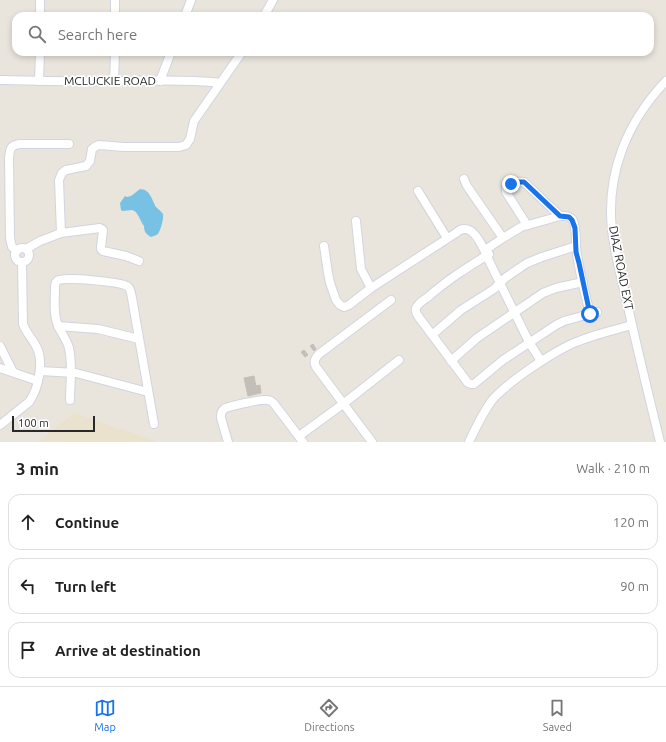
<!DOCTYPE html>
<html lang="en">
<head>
<meta charset="utf-8">
<style>
  :root { --surface:#fff; --page:#f6f6f6; --text:#222; --muted:#767676; --line:#e0e0e0; --accent:#1a73e8 }
  body { margin:0; font-family:Ubuntu,sans-serif; background:var(--page); color:var(--text) }
  .scale { position:absolute; left:12px; bottom:10px; width:83px; box-sizing:border-box; padding-left:4px; border:2px solid #292929; border-top:0; font-size:11px; line-height:14px; white-space:nowrap; color:#292929; -webkit-text-stroke:3px #fff; paint-order:stroke }
  .stop { position:absolute; width:12px; height:12px; margin:-9px; border:3px solid #1a73e8; border-radius:50%; background:#fff }
  .stop.end { background:#1a73e8; border-color:#fff; box-shadow:0 1px 4px #0008 }
  .list { margin:0; padding:0; list-style:none }
  h2 { display:flex; justify-content:space-between; align-items:center; height:52px; margin:0; padding:0 16px; font-size:17px }
  h2 small { font-size:13px; font-weight:400; color:var(--muted) }
  .list li { display:grid; grid-template-columns:26px 1fr auto; gap:12px; align-items:center; box-sizing:border-box; height:56px; margin:0 8px 8px; padding:0 8px; border:1px solid var(--line); border-radius:12px }
  .list b { display:block; font-size:15px; white-space:nowrap }
  .list em { font-size:13px; font-style:normal; color:var(--muted) }
  .icon { flex:none; width:22px; height:22px; fill:none; stroke:currentColor; stroke-width:2; stroke-linecap:round; stroke-linejoin:round }
  .map { position:relative; flex:none; width:666px; height:442px; overflow:hidden }
  .search { position:absolute; background:var(--surface); box-shadow:0 2px 6px #0003; left:12px; right:12px; top:12px; height:44px; display:flex; align-items:center; gap:10px; box-sizing:border-box; padding:0 14px; border-radius:12px; color:var(--muted); font-size:15px }
  .sheet { height:244px; background:var(--surface) }
  nav { display:flex; justify-content:space-around; align-items:center; box-sizing:border-box; height:56px; border-top:1px solid var(--line); background:var(--surface); font-size:11px; color:var(--muted) }
  nav a { display:grid; justify-items:center; gap:2px }
  nav .on { color:var(--accent) }
  .map>svg:first-child { display:block }
  .education { fill:#ebe2cd }
  .water { fill:#77c2e4 }
  .building { fill:#c3beb8; stroke:#c5c0b6 }
  .lines { fill:none; stroke-linecap:round; stroke-linejoin:round }
  .minor-casing { stroke:#d1d4e1; stroke-width:10 }
  .minor { stroke:#fff; stroke-width:8 }
  .route { stroke:#1a73e8; stroke-width:5 }
  .labels { text-anchor:middle; stroke-width:3.5; stroke-linejoin:round; paint-order:stroke }
  .street-label { font-size:12px; fill:#292929; stroke:#fff }
</style>
</head>
<body>
<div class="map">
<svg width="666" height="442" viewBox="0 0 666 442">
  <rect width="100%" height="100%" fill="#eae5dc"/>
  <polygon class="education" points="74,413 159,442 38,442"/>
  <path class="water" d="M140,189C150,189 152,200 156,207C158,209 161,211 163,214C164,217 161,229 159,232C158,235 154,236 151,237C146,234 144,232 144,226C140,221 138,211 132,210C129,210 125,211 122,211L121,210L120,203L125,196L127,197L131,196Z"/>
  <g class="building">
    <polygon points="313,344 316,349 314,351 310,346"/>
    <polygon points="304,350 308,355 305,357 301,352"/>
    <polygon points="254,376 256,386 260,385 261,393 248,396 244,378"/>
  </g>
  <g class="lines">
    <g class="minor-casing">
      <g id="minor">
        <polyline points="115,0 115,16"/>
        <polyline points="40,16 40,0"/>
        <polyline points="185,16 191,0"/>
        <polyline points="264,16 273,0"/>
        <path d="M0,80C39,81 77,82 116,81C151,81 186,79 220,83"/>
        <polyline points="39,81 40,52"/>
        <polyline points="114,81 115,52"/>
        <polyline points="160,81 171,52"/>
        <polyline points="464,179 467,186 503,238"/>
        <polyline points="418,191 447,238"/>
        <polyline points="356,221 361,269 371,288"/>
        <path d="M527,225L506,192V188C510,183 517,181 524,182L560,216"/>
        <polyline points="61,233 59,180 62,173 66,170 86,166 90,161 92,149 96,146 99,145 124,147 179,147 186,145 190,139 194,121 242,52"/>
        <path d="M324,246L328,273L330,283L336,300L340,305L344,307L349,305L371,288L456,233C458,231 461,229 464,229C476,227 486,254 490,263L529,342L541,361"/>
        <circle cx="22" cy="255" r="7"/>
        <polyline points="26,249 40,241 61,233 100,228 103,230 101,247 101,249 103,251 126,256 139,261"/>
        <path d="M485,250L503,238L521,227L560,216C564,216 569,215 572,219C576,224 576,239 576,246C578,269 585,292 590,314"/>
        <path d="M17,251L12,247L10,238L9,158C10,149 10,146 19,144H69"/>
        <path d="M489,254C468,267 447,280 428,297C424,300 418,303 416,308C415,311 416,313 418,316L468,383L471,384H474L503,360L556,325L564,321L597,312"/>
        <polyline points="58,326 98,329 139,339"/>
        <polyline points="432,335 461,310 494,289 505,278 527,263 542,257 576,246"/>
        <polyline points="0,346 13,372"/>
        <polyline points="451,361 477,338 543,293 556,288 583,282"/>
        <polyline points="0,368 38,381"/>
        <polyline points="40,371 76,373 148,392"/>
        <path d="M70,400C70,383 73,365 69,348C67,340 62,334 58,326C53,314 55,300 55,287C55,285 56,282 57,281C63,276 120,282 127,286C131,288 131,294 132,298L154,424"/>
        <path d="M0,425L29,402C38,390 44,363 37,348C33,339 26,333 23,324L22,262"/>
        <polyline points="299,436 343,404 399,360"/>
        <path d="M228,442L221,418C221,414 221,411 224,409C228,406 262,399 267,400C270,400 273,402 275,405L303,442"/>
        <path d="M372,442L316,367C313,362 315,358 319,354L391,300"/>
        <path d="M469,442C476,427 483,412 493,399C504,387 518,377 531,368C546,358 562,347 579,341C596,334 615,330 632,325"/>
        <path d="M660,442C649,397 638,352 628,307C622,281 615,255 612,230C606,173 627,122 666,81"/>
      </g>
    </g>
    <use href="#minor" class="minor"/>
  </g>
  <g class="lines">
    <polyline class="route" points="511,184 518,182 524,182 560,216 569,217 572,220 575,228 576,252 579,263 590,314"/>
  </g>
  <g class="labels">
    <g class="street-label">
      <text x="110" y="85">MCLUCKIE ROAD</text>
      <text transform="translate(621 268) rotate(79)" y="4">DIAZ ROAD EXT</text>
    </g>
  </g>
</svg>
<div class="scale">100 m</div>
<div class="stop" style="left:590px;top:314px"></div>
<div class="stop end" style="left:511px;top:184px"></div>
<div class="search"><svg class="icon" aria-label="search" viewBox="0 0 24 24"><circle cx="10" cy="10" r="6"/><path d="M15 15l6 6"/></svg>Search here</div>
</div>
<section class="sheet">
<h2>3 min<small>Walk · 210 m</small></h2>
<ul class="list">
<li><svg class="icon" aria-label="ahead" viewBox="0 0 24 24"><path d="M12 20V5M6 11l6-6 6 6"/></svg><div><b>Continue</b></div><em>120 m</em></li>
<li><svg class="icon" aria-label="left" viewBox="0 0 24 24"><path d="M17 20v-9H6M10 6l-5 5 5 5"/></svg><div><b>Turn left</b></div><em>90 m</em></li>
<li><svg class="icon" aria-label="arrive" viewBox="0 0 24 24"><path d="M6 21V4h12l-3 4 3 4H6"/></svg><div><b>Arrive at destination</b></div></li>
</ul>
</section>
<nav>
<a class="on"><svg class="icon" aria-label="map" viewBox="0 0 24 24"><path d="M3 6l6-2 6 2 6-2v14l-6 2-6-2-6 2zM9 4v14M15 6v14"/></svg>Map</a>
<a><svg class="icon" aria-label="directions" viewBox="0 0 24 24"><path d="M12 3l9 9-9 9-9-9zM9 14v-3h6M13 9l2 2-2 2"/></svg>Directions</a>
<a><svg class="icon" aria-label="saved" viewBox="0 0 24 24"><path d="M7 4h10v16l-5-4-5 4z"/></svg>Saved</a>
</nav>
</body>
</html>
